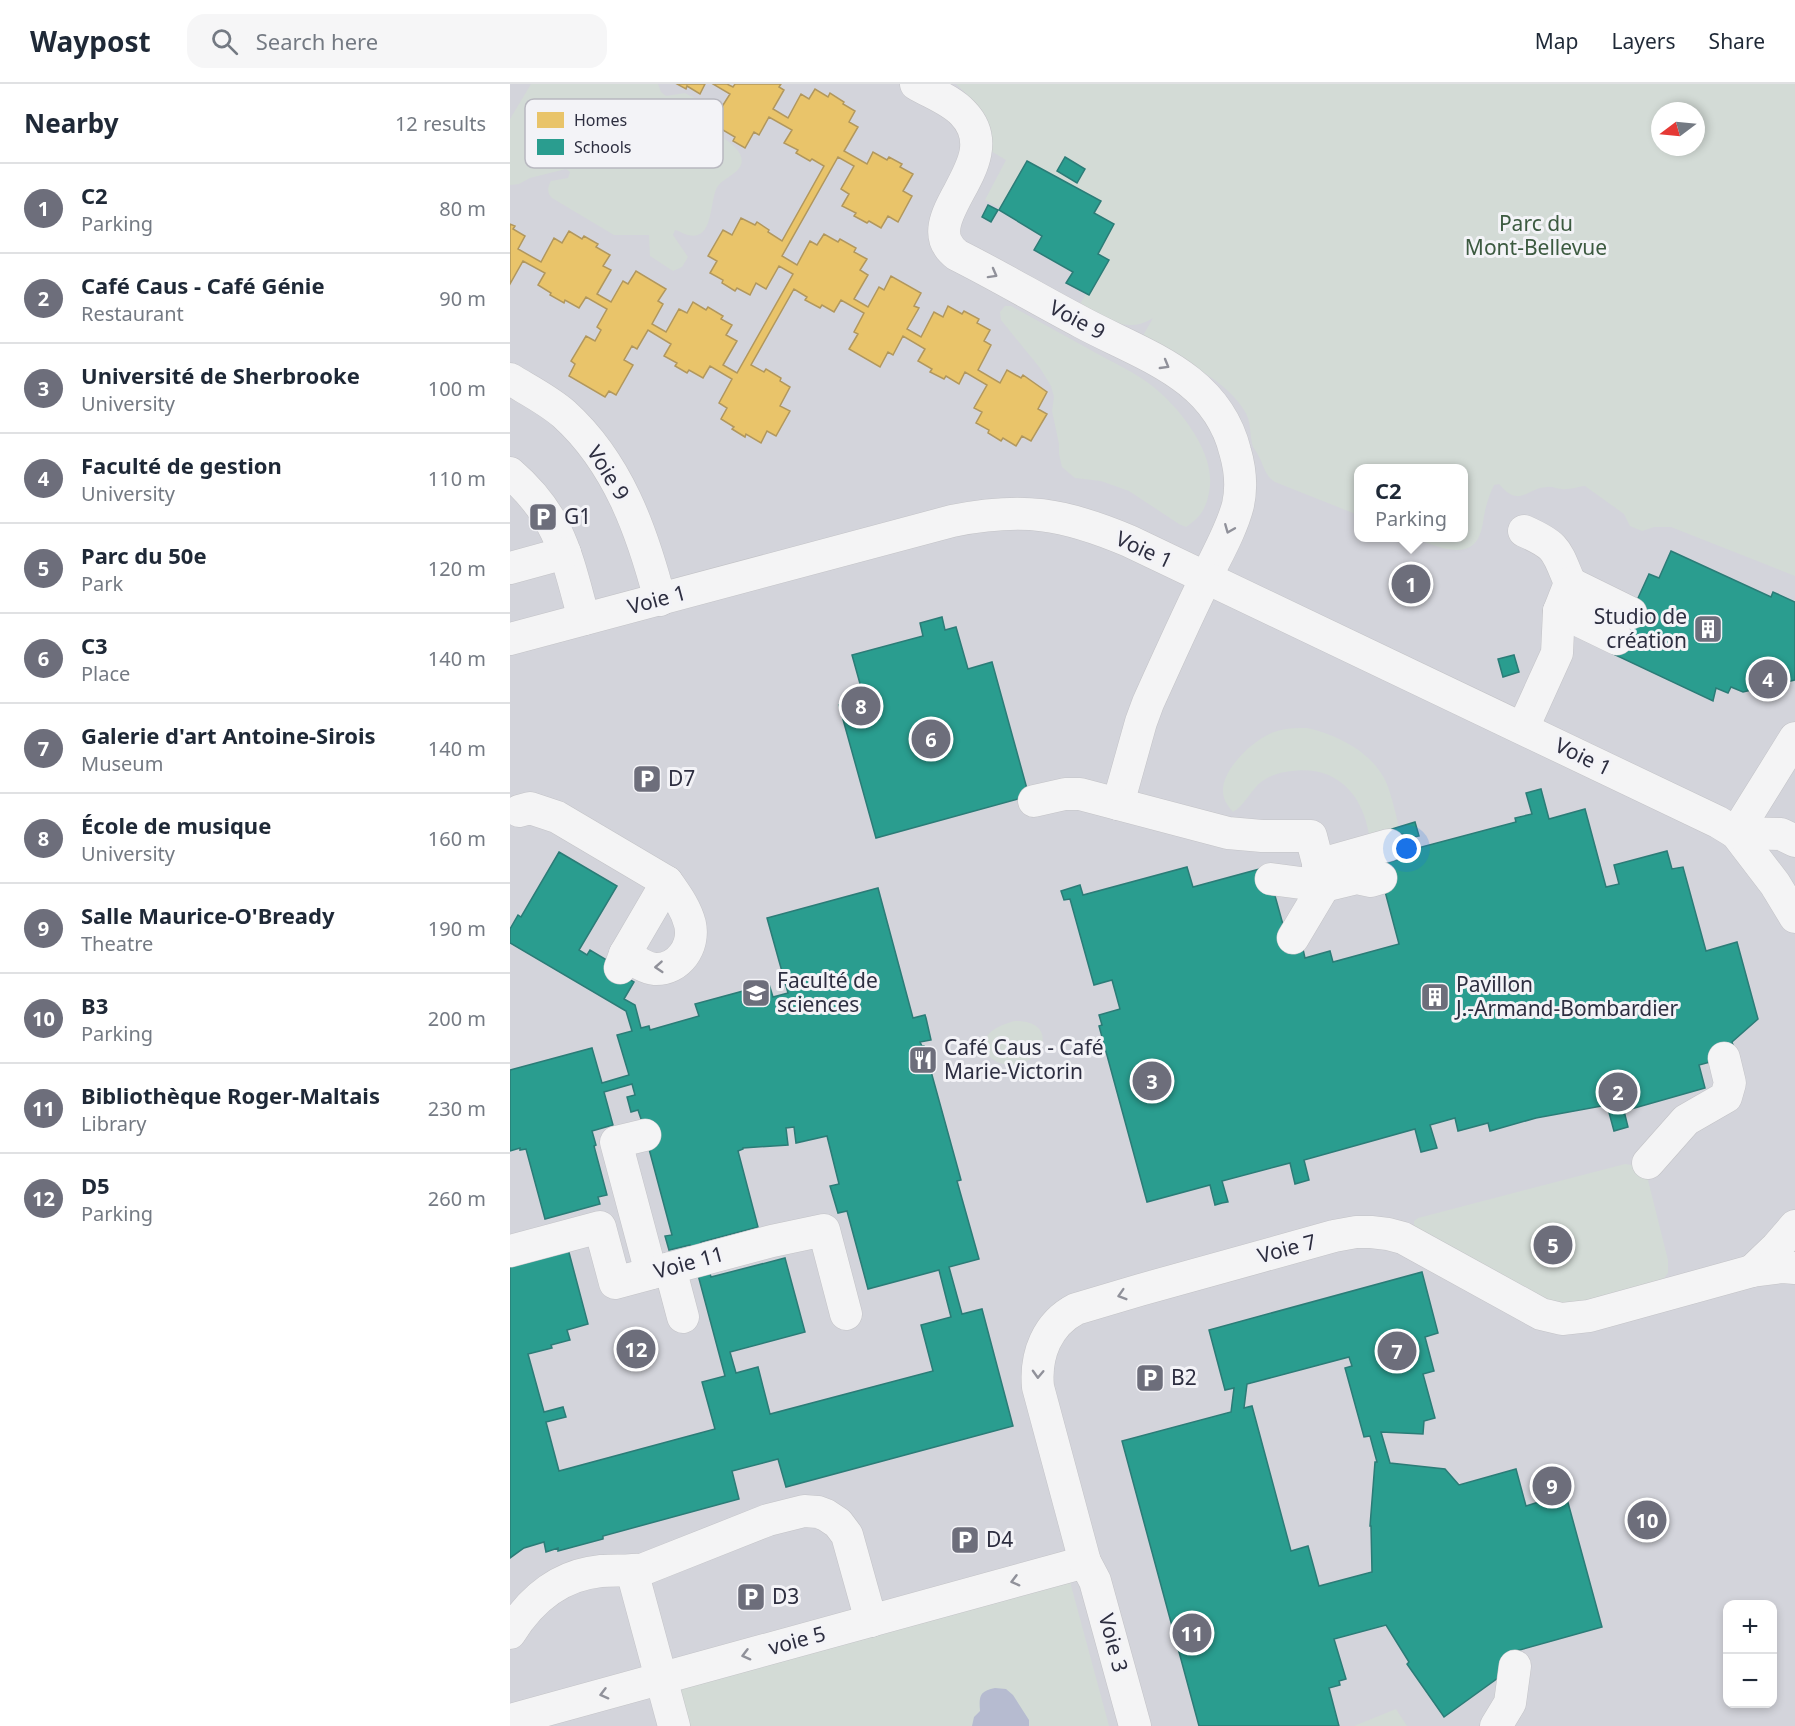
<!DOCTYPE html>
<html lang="en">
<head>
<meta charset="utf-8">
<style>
  :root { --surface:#fff; --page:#f6f6f7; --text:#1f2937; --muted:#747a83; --line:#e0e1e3; --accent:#6d6e7b }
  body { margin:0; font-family:"Noto Sans",sans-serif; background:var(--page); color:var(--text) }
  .controls { position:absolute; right:18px; bottom:18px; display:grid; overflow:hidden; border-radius:12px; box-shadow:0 3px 9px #0003 }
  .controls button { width:54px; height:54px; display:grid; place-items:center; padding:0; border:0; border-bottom:2px solid var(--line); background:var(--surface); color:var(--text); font:30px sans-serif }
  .compass { position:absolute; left:1141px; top:18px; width:54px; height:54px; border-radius:50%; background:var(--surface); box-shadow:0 3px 9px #0003; rotate:254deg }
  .you { position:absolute; left:897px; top:765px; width:21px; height:21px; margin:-15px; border:4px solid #fff; border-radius:50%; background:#1a73e8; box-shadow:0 0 0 9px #1a73e833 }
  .badge { display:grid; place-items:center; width:39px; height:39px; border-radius:50%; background:var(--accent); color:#fff; font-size:20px; font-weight:700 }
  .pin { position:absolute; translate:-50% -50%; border:3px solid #fff; box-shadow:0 2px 6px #0006 }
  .popup { position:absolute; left:844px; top:380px; width:114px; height:78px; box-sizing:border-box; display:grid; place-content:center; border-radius:12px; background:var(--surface); filter:drop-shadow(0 2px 4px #0005); font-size:20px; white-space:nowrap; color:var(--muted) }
  .popup b { font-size:22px; color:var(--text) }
  .popup::after { content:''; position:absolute; left:50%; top:100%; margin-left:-12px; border:12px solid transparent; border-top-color:var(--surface) }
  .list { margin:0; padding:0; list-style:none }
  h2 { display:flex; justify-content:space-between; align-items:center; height:78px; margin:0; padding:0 24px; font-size:26px }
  h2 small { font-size:20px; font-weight:400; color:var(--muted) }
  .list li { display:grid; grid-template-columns:39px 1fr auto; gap:18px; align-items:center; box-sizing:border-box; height:90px; padding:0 24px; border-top:2px solid var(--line) }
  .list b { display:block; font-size:22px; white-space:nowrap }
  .list p { margin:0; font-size:20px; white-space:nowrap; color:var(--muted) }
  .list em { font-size:20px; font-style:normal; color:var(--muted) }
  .icon { flex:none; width:33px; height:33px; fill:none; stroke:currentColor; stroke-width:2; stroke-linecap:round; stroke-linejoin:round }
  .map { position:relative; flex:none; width:1285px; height:1642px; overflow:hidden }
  header { display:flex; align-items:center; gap:36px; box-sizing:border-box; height:84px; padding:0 30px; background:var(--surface); border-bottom:2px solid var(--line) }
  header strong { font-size:28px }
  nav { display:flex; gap:33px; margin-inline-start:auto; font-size:21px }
  .search { width:420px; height:54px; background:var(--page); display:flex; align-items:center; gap:15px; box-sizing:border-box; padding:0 21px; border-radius:18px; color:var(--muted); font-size:22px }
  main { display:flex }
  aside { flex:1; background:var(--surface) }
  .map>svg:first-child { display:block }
  .built { fill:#d3d4db; fill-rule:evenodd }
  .green { fill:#d3dbd6; fill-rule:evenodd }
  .water { fill:#b6bbd0 }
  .homes { fill:#e9c46a; stroke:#b1975d; stroke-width:1.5 }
  .schools { fill:#2a9d8f; stroke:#2b7c77; stroke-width:1.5; fill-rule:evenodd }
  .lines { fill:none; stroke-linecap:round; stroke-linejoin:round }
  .minor-casing { stroke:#c3c3c7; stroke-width:33 }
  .minor { stroke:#f4f4f5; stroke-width:32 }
  .oneway { stroke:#90919a }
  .labels { text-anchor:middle; stroke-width:6; stroke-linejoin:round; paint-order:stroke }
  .park-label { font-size:21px; fill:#3c5a40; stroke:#f3f3f7 }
  .street-label { font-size:21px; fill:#2d2e40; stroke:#f3f3f7 }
  .poi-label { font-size:21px; fill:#2d2e40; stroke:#f3f3f7; text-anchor:start }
  .key { fill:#f3f3f7; stroke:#b8b8c0; stroke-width:1.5 }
  .key-label { font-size:16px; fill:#2d2e40 }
</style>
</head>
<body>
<header>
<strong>Waypost</strong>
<div class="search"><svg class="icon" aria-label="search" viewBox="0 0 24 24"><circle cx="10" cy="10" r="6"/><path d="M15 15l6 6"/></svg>Search here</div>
<nav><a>Map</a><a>Layers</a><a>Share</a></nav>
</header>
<main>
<aside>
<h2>Nearby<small>12 results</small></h2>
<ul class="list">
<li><span class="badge">1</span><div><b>C2</b><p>Parking</p></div><em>80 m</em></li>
<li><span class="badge">2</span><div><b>Café Caus - Café Génie</b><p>Restaurant</p></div><em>90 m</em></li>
<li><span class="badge">3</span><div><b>Université de Sherbrooke</b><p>University</p></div><em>100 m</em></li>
<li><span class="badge">4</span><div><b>Faculté de gestion</b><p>University</p></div><em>110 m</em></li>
<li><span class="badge">5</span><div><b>Parc du 50e</b><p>Park</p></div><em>120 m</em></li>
<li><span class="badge">6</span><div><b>C3</b><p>Place</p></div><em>140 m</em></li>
<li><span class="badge">7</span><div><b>Galerie d'art Antoine-Sirois</b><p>Museum</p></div><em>140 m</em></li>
<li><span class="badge">8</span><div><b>École de musique</b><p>University</p></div><em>160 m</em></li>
<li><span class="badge">9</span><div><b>Salle Maurice-O'Bready</b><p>Theatre</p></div><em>190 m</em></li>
<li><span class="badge">10</span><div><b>B3</b><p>Parking</p></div><em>200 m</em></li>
<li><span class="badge">11</span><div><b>Bibliothèque Roger-Maltais</b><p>Library</p></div><em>230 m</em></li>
<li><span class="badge">12</span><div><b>D5</b><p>Parking</p></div><em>260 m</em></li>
</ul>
</aside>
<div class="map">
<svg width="1285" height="1642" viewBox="0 0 1285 1642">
  <rect width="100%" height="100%" fill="#e4e5e9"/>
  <path class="built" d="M0,0H454L1285,474V1642H0ZM848,384H954V454H848ZM1218,1520H1262V1620H1218Z"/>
  <g class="green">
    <path d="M21,0H148L151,8L156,12L175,9L204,24L194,43C205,49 224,58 230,70C238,87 215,92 208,102C199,113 205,158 178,151C173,150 170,147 165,146L163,151L178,173L172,183L163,187L140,172L139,151H104L42,114C37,109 37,104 41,97L58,94L60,88L56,85L20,94L9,100L0,101V35Z"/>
    <path d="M446,0H1285V492L1161,443H1144L1132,447L1120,442L1114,430L1075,402C1067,403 1059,406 1051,405C1046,405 1042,402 1037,403C1016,404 1010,425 989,400L984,401C980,409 977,418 975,427C973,435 973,443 970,450C960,479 923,461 904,454H954V384H848V431L765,398C754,391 754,381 748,371C747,369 744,364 743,363C739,350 742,338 734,326C713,292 666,273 630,257L643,234C616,251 594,234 570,220L576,210L579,211L599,176L588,170L604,140L584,129L591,117L518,77L490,124L475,116L496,76L481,67C481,39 466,18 446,0ZM1150,27H1186V63H1150Z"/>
    <path d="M495,222H501C529,238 557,253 586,269C604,279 624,288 641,301C668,322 703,365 700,401C698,420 693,432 676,443L669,440L619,407L591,397L565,394L552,383L549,370V360L542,327L544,313L541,302L530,284L491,236L490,228Z"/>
    <path d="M797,644C828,651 862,668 876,698C882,712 885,728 889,743L859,751C853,710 826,681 782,687C772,688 760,691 751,698C741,706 734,722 723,728C718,722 713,716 713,707C712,685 744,655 764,648C775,644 785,644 797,644Z"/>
    <path d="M505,937C554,936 531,991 490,979C482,976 476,971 475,962C473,947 493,940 505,937Z"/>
    <polygon points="1115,1080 1127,1082 1138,1096 1158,1176 1158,1189 1151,1198 1082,1219 1046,1222 904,1143 904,1137 908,1134"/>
    <polygon points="559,1494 599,1642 177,1642 170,1610 172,1605"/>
    <polygon points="886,1625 897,1642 844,1642"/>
  </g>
  <path class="water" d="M485,1604L496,1605L503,1611L519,1636V1642H462L464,1633L470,1627C469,1613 469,1607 485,1604Z"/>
  <g class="homes">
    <polygon points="167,0 195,0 190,10 177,2 176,5"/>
    <polygon points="203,0 217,0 223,3 225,0 271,0 269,3 274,6 263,25 278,34 291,10 299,15 305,5 318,13 320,9 334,18 333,20 345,27 339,38 348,43 334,67 357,80 363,68 377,76 379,73 392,80 390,83 403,90 393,107 402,112 388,138 378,132 371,144 359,137 357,139 344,132 346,129 332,122 339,110 331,105 344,82 328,73 272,172 287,181 300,157 307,161 314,150 328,158 330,155 346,164 344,168 357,175 350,186 358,191 344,215 358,223 369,203 374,206 381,192 411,209 404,222 409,224 397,245 411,253 424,228 433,233 438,222 452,230 454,227 469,235 467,239 480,246 474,257 481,261 468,286 490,299 497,286 511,294 513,291 537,308 528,325 537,330 521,357 512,352 506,362 493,354 491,357 478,349 479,346 466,339 472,328 464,324 477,301 455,288 449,300 436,292 434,295 420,288 422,285 408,277 415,265 393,252 383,271 378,268 370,283 339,265 348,250 344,248 354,229 331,216 324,228 312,221 310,224 295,216 297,213 284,205 241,281 254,288 256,285 271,294 270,297 280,303 270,322 280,327 266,352 257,347 251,359 236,350 235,353 222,345 224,343 211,335 217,324 209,319 222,295 200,282 193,294 179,286 177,289 165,282 167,279 154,272 161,260 138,246 127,265 122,262 114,276 123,281 106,311 99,307 95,313 59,292 65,280 61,277 76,252 85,257 91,246 87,243 97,225 76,213 69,224 55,216 54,219 40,211 41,209 28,201 35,189 13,177 0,200 0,140 5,142 3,145 15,152 8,165 31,178 44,154 52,159 59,147 72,155 74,152 88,160 86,163 100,171 93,182 101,186 87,210 101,218 113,197 118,200 126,187 156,205 148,217 153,220 142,240 156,248 169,225 177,229 183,218 196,226 198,223 213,232 211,235 222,241 216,251 227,257 213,281 227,289 283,190 269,182 256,205 246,199 240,211 227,204 225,207 212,199 213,196 200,189 207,177 198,172 213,146 222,151 231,134 245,141 247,138 259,146 258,148 272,157 314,82 302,75 300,77 286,69 288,66 274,59 282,46 259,33 249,51 244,48 235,64 223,57 225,53 206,42 212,31 208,29 220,10"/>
  </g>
  <g class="schools">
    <polygon points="555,73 575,85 567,99 547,87"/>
    <polygon points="517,77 591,117 584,129 604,140 588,170 599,176 579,211 556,199 563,188 524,166 532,152 489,126"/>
    <polygon points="478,121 488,126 481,138 472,133"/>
    <polygon points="1161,467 1261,513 1263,508 1285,518 1285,596 1233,608 1221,603 1218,609 1206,604 1203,617 1101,569 1118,536 1139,490 1149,494"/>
    <polygon points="432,533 435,546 446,543 458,585 482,578 519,712 366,754 329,621 354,614 342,571 413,552 410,539"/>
    <polygon points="1004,571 1009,588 993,593 988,575"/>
    <polygon points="1031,705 1039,735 1075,725 1096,803 1109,800 1104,781 1157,767 1162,785 1173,783 1196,867 1227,858 1248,935 1222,958 1226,971 1189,981 1195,1004 1114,1027 1118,1043 1104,1047 1097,1021 1026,1034 980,1047 978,1039 948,1047 945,1034 920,1041 927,1064 911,1068 905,1045 794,1076 799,1096 785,1100 780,1079 712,1097 718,1118 712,1119 705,1121 700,1101 637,1118 589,942 592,941 589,931 610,925 602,896 584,901 560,815 554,816 551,807 570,801 573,811 677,783 683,803 757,783 777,855 790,852 795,874 820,867 823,878 889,860 868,781 905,771 904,765 1006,738 1005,734 1022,730 1016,709"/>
    <polygon points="905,738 909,752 895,755 893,750 885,752 882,745"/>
    <path d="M49,768L107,802L69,866L77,871L80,866L115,887L112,891L124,898L114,915L125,921L131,944L139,942L140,946L189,932L185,920L259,900L263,913L278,909L257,834L368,804L403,934L415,931L416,934L421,956L410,958L412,962H414L451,1096L447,1097L469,1175L439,1183L452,1230L472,1225L503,1342L276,1403L268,1375L222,1387L229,1415L93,1452V1455L48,1467V1464L36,1468L34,1458L14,1464L0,1474V1181L57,1161L78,1240L57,1246L60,1256L41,1261L42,1264L18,1270L34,1328L53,1323L56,1333L36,1338L49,1387L205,1345L192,1298L215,1292L180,1161L159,1166L155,1152L162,1151L131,1035L128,1026L121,1028L117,1013L125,1011L122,1000L94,1008L103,1041L82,1047L86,1061L84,1062L97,1111L88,1113L90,1120L35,1135L16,1065L10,1066V1064L0,1067V986L82,964L92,999L119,991L107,951L122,947L116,927L0,859V845L8,831L11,833ZM284,1043L286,1059L317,1052L329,1100L320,1102L328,1129L337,1127L358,1205L429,1186L441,1233L411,1241L423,1287L260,1330L248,1283L226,1289L220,1268L295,1248L275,1174L201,1193L191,1158L248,1143L228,1067L233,1065V1064L278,1061L276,1044Z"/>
    <path d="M912,1188L928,1249L915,1253L924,1287L913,1290L925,1334L914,1337L913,1350L871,1348L880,1379L935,1385L949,1401L1006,1385L1016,1422L1032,1417L1029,1406H1027L1025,1400L1051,1393L1092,1543L995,1570L992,1591L934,1633L897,1580L899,1578L876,1541L824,1555L836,1595L829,1597L830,1601L819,1604L829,1642H689L612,1357L721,1328L724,1304L715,1306L699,1246ZM839,1273L842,1282L835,1284L854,1353L860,1352L867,1378H865L860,1442H861L862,1488L809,1502L798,1462L781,1467L742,1322L734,1324L737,1300Z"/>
  </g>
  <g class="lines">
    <g class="minor-casing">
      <g id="minor">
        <path d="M406,0C421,9 441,16 453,29C501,79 400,135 447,171C489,192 529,216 571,238C632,271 706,291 725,367C730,384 732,403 728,421C721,448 705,474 693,500C674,539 656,579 638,619L631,638L608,720"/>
        <path d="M0,295C18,306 38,316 54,330C108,379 132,447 150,516"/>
        <path d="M0,389C51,433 57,474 74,535"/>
        <path d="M1014,447C1048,462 1046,466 1060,499"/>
        <polyline points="0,484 55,469"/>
        <polyline points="1049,527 1107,555"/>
        <path d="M0,555L442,437C513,423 553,429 619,457L1208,738L1226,749L1265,800L1285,833"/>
        <polyline points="1013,644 1047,569 1049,527 1060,499 1121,529"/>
        <polyline points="524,717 555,710 570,710 718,749 752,752 801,752 814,802 783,854"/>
        <path d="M9,727L20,724L47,733L157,798C166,811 176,824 180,840C185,862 169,886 145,885C134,884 124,876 115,870"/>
        <polyline points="1226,749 1285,654"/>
        <polyline points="1226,749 1271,750 1285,757"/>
        <polyline points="808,781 879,761"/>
        <polyline points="761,795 814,802 847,794 861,797 871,794"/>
        <polyline points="110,884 115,870 157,798"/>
        <polyline points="135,1051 106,1058 141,1189"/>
        <polyline points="1138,1079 1176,1036 1216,1013 1220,999 1214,974"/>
        <polyline points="0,1167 90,1143 105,1199 262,1157 314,1146 336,1230"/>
        <polyline points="160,1184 173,1233"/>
        <polyline points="1242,1187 1267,1163 1285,1142"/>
        <polyline points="122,1487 164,1642"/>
        <path d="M0,1549C21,1515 50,1491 91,1487C105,1486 119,1487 134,1485L258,1436L294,1427L308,1428L316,1431L328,1439L337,1451L361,1537"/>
        <polyline points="0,1636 575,1478"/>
        <path d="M625,1642L585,1497L575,1478L528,1303C525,1271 537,1240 566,1225L630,1206L824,1152L846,1148H861L878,1150L893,1154L1031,1230L1052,1235L1079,1232L1242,1187L1272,1183L1285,1184"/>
        <polyline points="986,1642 1000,1619 1005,1582"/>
      </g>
    </g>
    <use href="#minor" class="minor"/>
  </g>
  <defs><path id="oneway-chevron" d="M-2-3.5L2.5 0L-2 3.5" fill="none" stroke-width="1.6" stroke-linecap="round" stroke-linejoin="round" transform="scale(1.5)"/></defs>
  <g class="oneway">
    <use href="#oneway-chevron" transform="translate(483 190) rotate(29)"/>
    <use href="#oneway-chevron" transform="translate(655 281) rotate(30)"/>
    <use href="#oneway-chevron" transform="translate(719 445) rotate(112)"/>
    <use href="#oneway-chevron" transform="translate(149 883) rotate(176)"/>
    <use href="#oneway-chevron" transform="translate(612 1211) rotate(163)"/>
    <use href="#oneway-chevron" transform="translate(528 1290) rotate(92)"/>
    <use href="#oneway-chevron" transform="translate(505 1497) rotate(165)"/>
    <use href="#oneway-chevron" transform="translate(236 1571) rotate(165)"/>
    <use href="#oneway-chevron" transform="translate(94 1610) rotate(165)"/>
  </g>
  <defs>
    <g id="parking-square" transform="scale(1.5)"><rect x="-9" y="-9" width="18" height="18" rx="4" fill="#6d6e7b" stroke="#f3f3f7"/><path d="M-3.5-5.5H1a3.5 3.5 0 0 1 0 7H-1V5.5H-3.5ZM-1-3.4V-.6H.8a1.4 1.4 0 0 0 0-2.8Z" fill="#fff"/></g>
    <g id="building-square" transform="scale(1.5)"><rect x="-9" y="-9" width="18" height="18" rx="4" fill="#6d6e7b" stroke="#f3f3f7"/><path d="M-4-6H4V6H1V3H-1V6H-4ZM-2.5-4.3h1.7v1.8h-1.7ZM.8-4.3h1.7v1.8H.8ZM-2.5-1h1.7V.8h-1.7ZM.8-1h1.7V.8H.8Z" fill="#fff"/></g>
    <g id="university-square" transform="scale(1.5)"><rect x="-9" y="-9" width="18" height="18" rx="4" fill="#6d6e7b" stroke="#f3f3f7"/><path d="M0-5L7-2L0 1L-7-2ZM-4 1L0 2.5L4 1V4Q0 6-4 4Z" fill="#fff"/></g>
    <g id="restaurant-square" transform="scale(1.5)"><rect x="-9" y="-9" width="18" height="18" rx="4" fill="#6d6e7b" stroke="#f3f3f7"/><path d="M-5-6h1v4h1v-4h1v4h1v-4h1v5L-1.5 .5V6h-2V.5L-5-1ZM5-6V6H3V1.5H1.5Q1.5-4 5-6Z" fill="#fff"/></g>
  </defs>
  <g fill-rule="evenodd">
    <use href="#parking-square" x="33" y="433"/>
    <use href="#building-square" x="1198" y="545"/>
    <use href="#parking-square" x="137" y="695"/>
    <use href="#university-square" x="246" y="909"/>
    <use href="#building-square" x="925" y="913"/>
    <use href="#restaurant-square" x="413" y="976"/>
    <use href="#parking-square" x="640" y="1294"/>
    <use href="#parking-square" x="455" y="1456"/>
    <use href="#parking-square" x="241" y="1513"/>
  </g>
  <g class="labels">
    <g class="park-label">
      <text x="1026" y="147">Parc du<tspan x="1026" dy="24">Mont-Bellevue</tspan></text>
    </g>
    <g class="street-label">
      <text transform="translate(567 236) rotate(28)" y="7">Voie 9</text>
      <text transform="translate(98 389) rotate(58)" y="7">Voie 9</text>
      <text transform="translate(634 466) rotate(25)" y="7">Voie 1</text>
      <text transform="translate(147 516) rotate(-15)" y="7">Voie 1</text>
      <text transform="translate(1073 673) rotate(26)" y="7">Voie 1</text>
      <text transform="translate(777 1165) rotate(-15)" y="7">Voie 7</text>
      <text transform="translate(179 1179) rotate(-15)" y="7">Voie 11</text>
      <text transform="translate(287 1557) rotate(-15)" y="7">voie 5</text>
      <text transform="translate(603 1559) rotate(75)" y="7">Voie 3</text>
    </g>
    <g class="poi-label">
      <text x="54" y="440">G1</text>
      <text x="1177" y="540" text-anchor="end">Studio de<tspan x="1177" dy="24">création</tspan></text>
      <text x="158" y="702">D7</text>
      <text x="267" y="904">Faculté de<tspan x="267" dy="24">sciences</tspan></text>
      <text x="946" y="908">Pavillon<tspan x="946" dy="24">J.-Armand-Bombardier</tspan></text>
      <text x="434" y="971">Café Caus - Café<tspan x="434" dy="24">Marie-Victorin</tspan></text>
      <text x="661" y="1301">B2</text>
      <text x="476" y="1463">D4</text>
      <text x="262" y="1520">D3</text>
    </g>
  </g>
  <rect x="15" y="15" width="198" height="69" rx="9" class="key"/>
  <rect x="27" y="28" width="27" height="16" fill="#e9c46a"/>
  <rect x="27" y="55" width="27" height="16" fill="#2a9d8f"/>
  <g class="key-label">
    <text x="64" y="42">Homes</text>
    <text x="64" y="69">Schools</text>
  </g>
</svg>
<div class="controls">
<button>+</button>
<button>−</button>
</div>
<svg class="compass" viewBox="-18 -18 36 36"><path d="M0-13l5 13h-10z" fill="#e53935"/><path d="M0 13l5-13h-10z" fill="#747a83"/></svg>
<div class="you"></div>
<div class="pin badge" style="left:901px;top:500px">1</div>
<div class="popup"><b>C2</b>Parking</div>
<div class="pin badge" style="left:1108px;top:1008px">2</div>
<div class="pin badge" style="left:642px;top:997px">3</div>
<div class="pin badge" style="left:1258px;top:595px">4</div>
<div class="pin badge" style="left:1043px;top:1161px">5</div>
<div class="pin badge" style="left:421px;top:655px">6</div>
<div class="pin badge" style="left:887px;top:1267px">7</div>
<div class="pin badge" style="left:351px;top:622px">8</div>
<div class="pin badge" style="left:1042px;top:1402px">9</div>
<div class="pin badge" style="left:1137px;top:1436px">10</div>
<div class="pin badge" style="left:682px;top:1549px">11</div>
<div class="pin badge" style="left:126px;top:1265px">12</div>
</div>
</main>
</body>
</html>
